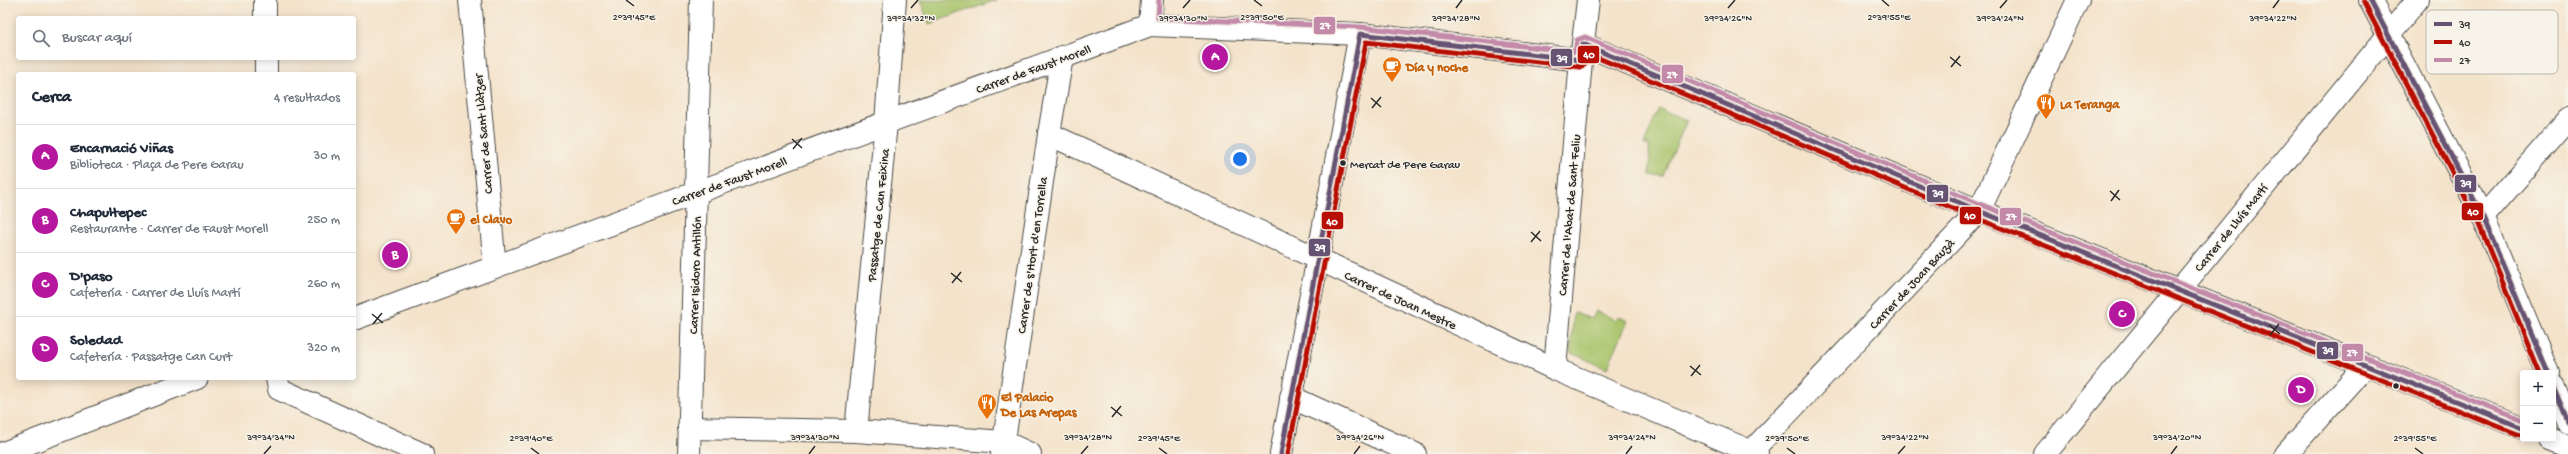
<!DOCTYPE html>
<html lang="es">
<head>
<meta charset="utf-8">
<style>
  :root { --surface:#fff; --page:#f6f6f7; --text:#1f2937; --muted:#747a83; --line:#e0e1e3; --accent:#b5179e }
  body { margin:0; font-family:"Gochi Hand",sans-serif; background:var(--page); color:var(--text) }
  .controls { position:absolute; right:12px; bottom:12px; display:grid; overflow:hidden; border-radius:4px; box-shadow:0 2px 10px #0003 }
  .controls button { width:36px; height:36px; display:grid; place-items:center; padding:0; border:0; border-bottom:1px solid var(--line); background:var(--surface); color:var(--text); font:20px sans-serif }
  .you { position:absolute; left:1240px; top:159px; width:14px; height:14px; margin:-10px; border:3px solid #fff; border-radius:50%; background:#1a73e8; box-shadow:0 0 0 6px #1a73e833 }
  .badge { display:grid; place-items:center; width:26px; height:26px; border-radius:50%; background:var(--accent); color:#fff; font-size:13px; font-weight:700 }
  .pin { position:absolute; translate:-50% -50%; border:2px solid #fff; box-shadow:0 1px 4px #0006 }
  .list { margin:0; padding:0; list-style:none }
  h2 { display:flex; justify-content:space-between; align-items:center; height:52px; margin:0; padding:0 16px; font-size:17px }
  h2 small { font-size:13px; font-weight:400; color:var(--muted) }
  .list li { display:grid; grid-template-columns:26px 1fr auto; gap:12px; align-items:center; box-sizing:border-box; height:64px; padding:0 16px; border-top:1px solid var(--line) }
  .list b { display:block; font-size:15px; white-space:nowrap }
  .list p { margin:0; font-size:13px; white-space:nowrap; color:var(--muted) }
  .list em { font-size:13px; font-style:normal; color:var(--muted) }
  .icon { flex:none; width:22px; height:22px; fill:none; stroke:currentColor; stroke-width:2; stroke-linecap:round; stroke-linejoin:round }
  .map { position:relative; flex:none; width:2568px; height:454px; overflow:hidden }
  .search { position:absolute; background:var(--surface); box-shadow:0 2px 10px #0003; left:16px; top:16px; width:340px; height:44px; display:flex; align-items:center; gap:10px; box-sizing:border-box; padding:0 14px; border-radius:4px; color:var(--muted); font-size:15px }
  .panel { position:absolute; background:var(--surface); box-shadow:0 2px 10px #0003; left:16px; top:72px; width:340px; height:308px; border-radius:4px }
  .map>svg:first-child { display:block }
  .green { fill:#a7c369; stroke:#69774a }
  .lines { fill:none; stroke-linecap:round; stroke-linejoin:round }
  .minor-casing { stroke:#494743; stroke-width:24 }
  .minor { stroke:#fff; stroke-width:22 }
  .bus-1-casing { stroke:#f7f3e8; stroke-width:8 }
  .bus-2-casing { stroke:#f7f3e8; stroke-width:8 }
  .bus-3-casing { stroke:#f7f3e8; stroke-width:8 }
  .bus-1 { stroke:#665273; stroke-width:5 }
  .bus-2 { stroke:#b70e06; stroke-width:5 }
  .bus-3 { stroke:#c389a9; stroke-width:5 }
  .ticks { fill:none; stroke:#2b2b2b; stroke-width:1.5 }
  .bus-dot { fill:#2b2b2b; stroke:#f7f3e8; stroke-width:1.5 }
  .labels { text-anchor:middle; stroke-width:3; stroke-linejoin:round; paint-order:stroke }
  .bus-label { font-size:12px; fill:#2b2b2b; stroke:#f7f3e8; text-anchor:start }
  .food-label { font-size:13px; font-weight:bold; fill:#c56008; stroke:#f7f3e8; text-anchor:start }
  .street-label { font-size:13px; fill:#2b2b2b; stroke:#f7f3e8 }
  .key { fill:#f7f3e8; stroke:#bab7af; stroke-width:1 }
  .key-label { font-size:11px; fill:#2b2b2b }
  .ticks-label { font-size:10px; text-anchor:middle; fill:#2b2b2b; stroke:#f7f3e8; stroke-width:3; stroke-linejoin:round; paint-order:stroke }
  .line-badge { stroke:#f7f3e8; stroke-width:1.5 }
  .badge-label { font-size:11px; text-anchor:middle; font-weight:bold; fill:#fff }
</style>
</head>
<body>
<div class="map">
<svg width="2568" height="454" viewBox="0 0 2568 454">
  <rect width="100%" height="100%" fill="#f7f3e8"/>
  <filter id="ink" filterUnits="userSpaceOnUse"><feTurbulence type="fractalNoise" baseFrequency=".025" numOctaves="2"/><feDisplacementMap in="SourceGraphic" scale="8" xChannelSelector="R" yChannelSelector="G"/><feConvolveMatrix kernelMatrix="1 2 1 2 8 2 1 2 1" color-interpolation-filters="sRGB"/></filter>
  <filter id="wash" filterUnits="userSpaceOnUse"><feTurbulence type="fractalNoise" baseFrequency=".012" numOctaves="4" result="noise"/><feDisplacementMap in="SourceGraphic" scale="16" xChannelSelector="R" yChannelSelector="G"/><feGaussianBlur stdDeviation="0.9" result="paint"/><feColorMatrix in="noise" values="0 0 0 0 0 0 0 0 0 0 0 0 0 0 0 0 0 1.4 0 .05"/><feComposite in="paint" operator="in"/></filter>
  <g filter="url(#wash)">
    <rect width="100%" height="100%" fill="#f4e3cb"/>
    <g class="green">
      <polygon points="920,0 997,0 929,24"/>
      <polygon points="1658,109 1687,120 1663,176 1650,175 1649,145 1644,145"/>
      <polygon points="1596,311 1616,320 1618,316 1628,321 1607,369 1570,352 1574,312 1592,319"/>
    </g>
  </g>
  <g filter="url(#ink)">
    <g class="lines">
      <g class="minor-casing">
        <g id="minor">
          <polyline points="265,0 265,18"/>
          <polyline points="470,0 495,267"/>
          <polyline points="1152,0 1150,25 1360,34 1581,60 1588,0"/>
          <polyline points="2370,0 2483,217 2548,373"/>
          <polyline points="1583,44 1979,211 2523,428"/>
          <polyline points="266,58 266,74"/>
          <polyline points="1049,134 1555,369 1757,454"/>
          <polyline points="2483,217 2568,120"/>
          <polyline points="354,319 1150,25"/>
          <polyline points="1555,369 1581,60"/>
          <polyline points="277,378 279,389 422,454"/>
          <polyline points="2553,386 2568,422"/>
          <polyline points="1291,397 1415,454"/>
          <polyline points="689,428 856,431 1004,442 1030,454"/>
          <polyline points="856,431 886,123 895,0"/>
          <polyline points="2550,439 2568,446"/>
          <polyline points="1,454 197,378"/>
          <polyline points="689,454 701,0"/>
          <polyline points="1002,454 1049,134 1062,57"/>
          <polyline points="1281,454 1360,34"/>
          <polyline points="1749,454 1979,211 2078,0"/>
          <polyline points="2045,454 2417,0"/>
          <polyline points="2286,454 2365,366"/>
        </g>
      </g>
      <use href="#minor" class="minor"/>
      <g class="bus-1-casing">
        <g id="bus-1">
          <polyline points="2370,0 2483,217 2548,373"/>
          <polyline points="2553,386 2568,422"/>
          <polyline points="1281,454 1360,34 1581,60 1583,44 1979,211 2523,428"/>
        </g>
      </g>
      <g class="bus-2-casing">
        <g id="bus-2">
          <polyline points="2364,3 2477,220 2540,373"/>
          <polyline points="1288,454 1366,42 1581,67 1587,63 1589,54 1976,218 2520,435"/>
        </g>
      </g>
      <g class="bus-3-casing">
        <polyline id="bus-3" points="1159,1 1158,18 1361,27 1575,52 1577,40 1585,37 1982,205 2523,420"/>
      </g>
      <use href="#bus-1" class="bus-1"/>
      <use href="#bus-2" class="bus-2"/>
      <use href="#bus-3" class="bus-3"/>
    </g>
  </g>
  <path class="ticks" d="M626,0L634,6M1254,0L1262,6M1882,0L1889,6M911,8L918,0M1183,8L1190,0M1456,8L1462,0M1728,8L1735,0M2000,8L2007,0M2273,8L2279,0M1950,57L1961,66M1951,67L1960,56M1371,98L1381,107M1372,108L1381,97M792,139L802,148M793,149L802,138M2110,191L2120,200M2111,201L2119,190M1531,232L1541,241M1531,242L1540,231M951,273L962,282M952,283L961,272M372,314L383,323M373,324L382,313M2269,325L2280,334M2270,335L2279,324M1690,366L1701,375M1691,376L1700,365M1111,407L1122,416M1112,417L1121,406M531,448L539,454M1159,448L1167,454M1787,448L1795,454M2415,448L2423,454M264,454L271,446M809,454L815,446M1081,454L1088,446M1354,454L1360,446M1626,454L1632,446M1898,454L1905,446M2171,454L2177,446"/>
  <defs>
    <g id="cafe-pin" transform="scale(1)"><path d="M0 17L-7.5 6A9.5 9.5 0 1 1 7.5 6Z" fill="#e8710a" stroke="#f7f3e8"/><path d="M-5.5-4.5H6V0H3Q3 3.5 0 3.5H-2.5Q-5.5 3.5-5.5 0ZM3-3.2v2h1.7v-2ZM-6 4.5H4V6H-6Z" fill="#fff"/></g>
    <g id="restaurant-pin" transform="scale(1)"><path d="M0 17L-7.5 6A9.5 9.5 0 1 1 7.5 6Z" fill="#e8710a" stroke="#f7f3e8"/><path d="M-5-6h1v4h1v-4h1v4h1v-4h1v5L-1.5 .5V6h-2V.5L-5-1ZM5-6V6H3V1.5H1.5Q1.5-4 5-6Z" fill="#fff"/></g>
  </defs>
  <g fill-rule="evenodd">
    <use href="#cafe-pin" x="1392" y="66"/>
    <use href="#restaurant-pin" x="2046" y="103"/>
    <use href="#cafe-pin" x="456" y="218"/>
    <use href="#restaurant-pin" x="987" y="403"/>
  </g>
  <g class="bus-dot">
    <circle cx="1343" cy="163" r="3.5"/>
    <circle cx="2396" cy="386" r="3.5"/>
  </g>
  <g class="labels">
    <g class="bus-label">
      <text x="1350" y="168">Mercat de Pere Garau</text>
    </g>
    <g class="food-label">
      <text x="1406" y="71">Día y noche</text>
      <text x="2060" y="108">La Teranga</text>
      <text x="470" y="223">el Clavo</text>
      <text x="1001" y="401">El Palacio<tspan x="1001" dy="15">De Las Arepas</tspan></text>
    </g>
    <g class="street-label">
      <text transform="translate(1033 68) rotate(-20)" y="5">Carrer de Faust Morell</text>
      <text transform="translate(482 134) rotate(-95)" y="5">Carrer de Sant Llàtzer</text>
      <text transform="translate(729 180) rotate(-20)" y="5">Carrer de Faust Morell</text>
      <text transform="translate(877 215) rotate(-84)" y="5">Passatge de Can Feixina</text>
      <text transform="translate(1568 215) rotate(-85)" y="5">Carrer de l'Abat de Sant Feliu</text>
      <text transform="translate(2230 227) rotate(-51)" y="5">Carrer de Lluís Martí</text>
      <text transform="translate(1031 255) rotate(-82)" y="5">Carrer de s'Hort d'en Torrella</text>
      <text transform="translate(694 275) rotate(-88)" y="5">Carrer Isidoro Antillón</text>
      <text transform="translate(1911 283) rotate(-47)" y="5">Carrer de Joan Bauzà</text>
      <text transform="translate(1401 299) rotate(25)" y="5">Carrer de Joan Mestre</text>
    </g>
  </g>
  <rect x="2426" y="10" width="132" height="64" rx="6" class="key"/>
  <rect x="2434" y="22" width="18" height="4" fill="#665273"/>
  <rect x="2434" y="40" width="18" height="4" fill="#b70e06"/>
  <rect x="2434" y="58" width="18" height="4" fill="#c389a9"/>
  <g class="key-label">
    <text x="2459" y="28">39</text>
    <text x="2459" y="46">40</text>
    <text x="2459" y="64">27</text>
  </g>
  <g class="ticks-label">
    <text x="634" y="20">2°39'45"E</text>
    <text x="1262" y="20">2°39'50"E</text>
    <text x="1889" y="20">2°39'55"E</text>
    <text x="911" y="21">39°34'32"N</text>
    <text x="1183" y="21">39°34'30"N</text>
    <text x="1456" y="21">39°34'28"N</text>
    <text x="1728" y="21">39°34'26"N</text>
    <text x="2000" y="21">39°34'24"N</text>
    <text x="2273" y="21">39°34'22"N</text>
    <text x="271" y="440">39°34'34"N</text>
    <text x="815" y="440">39°34'30"N</text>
    <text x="1088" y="440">39°34'28"N</text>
    <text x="1360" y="440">39°34'26"N</text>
    <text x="1632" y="440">39°34'24"N</text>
    <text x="1905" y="440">39°34'22"N</text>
    <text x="2177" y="440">39°34'20"N</text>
    <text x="531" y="441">2°39'40"E</text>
    <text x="1159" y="441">2°39'45"E</text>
    <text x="1787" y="441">2°39'50"E</text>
    <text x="2415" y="441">2°39'55"E</text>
  </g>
  <g class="line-badge">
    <rect x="1313" y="16" width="23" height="19" rx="4" fill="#c389a9"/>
    <rect x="1577" y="45" width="23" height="19" rx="4" fill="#b70e06"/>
    <rect x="1550" y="48" width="23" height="19" rx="4" fill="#665273"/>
    <rect x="1661" y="64" width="23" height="20" rx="4" fill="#c389a9"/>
    <rect x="2454" y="174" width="23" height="19" rx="4" fill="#665273"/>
    <rect x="1926" y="184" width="23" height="19" rx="4" fill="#665273"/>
    <rect x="2461" y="202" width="23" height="19" rx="4" fill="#b70e06"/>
    <rect x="1959" y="206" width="23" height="19" rx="4" fill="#b70e06"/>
    <rect x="1999" y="207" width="23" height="19" rx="4" fill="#c389a9"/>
    <rect x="1321" y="211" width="23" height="19" rx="4" fill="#b70e06"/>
    <rect x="1308" y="238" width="23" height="19" rx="4" fill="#665273"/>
    <rect x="2316" y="341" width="23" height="19" rx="4" fill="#665273"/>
    <rect x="2341" y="343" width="23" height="19" rx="4" fill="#c389a9"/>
  </g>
  <g class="badge-label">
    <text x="1325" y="29">27</text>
    <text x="1589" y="58">40</text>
    <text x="1562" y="62">39</text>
    <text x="1672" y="78">27</text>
    <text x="2466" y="187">39</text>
    <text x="1938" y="197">39</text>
    <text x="2473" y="215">40</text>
    <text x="1970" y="219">40</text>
    <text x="2011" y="220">27</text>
    <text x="1332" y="225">40</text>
    <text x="1320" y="251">39</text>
    <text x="2328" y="354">39</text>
    <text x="2352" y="356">27</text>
  </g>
</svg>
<div class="controls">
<button>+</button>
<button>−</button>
</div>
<div class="you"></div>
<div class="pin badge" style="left:1215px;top:57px">A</div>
<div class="pin badge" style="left:395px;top:255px">B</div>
<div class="pin badge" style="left:2122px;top:314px">C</div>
<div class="pin badge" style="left:2301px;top:390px">D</div>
<div class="search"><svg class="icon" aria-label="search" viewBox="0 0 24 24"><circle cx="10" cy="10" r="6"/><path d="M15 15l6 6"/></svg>Buscar aquí</div>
<section class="panel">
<h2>Cerca<small>4 resultados</small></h2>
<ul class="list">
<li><span class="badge">A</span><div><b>Encarnació Viñas</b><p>Biblioteca · Plaça de Pere Garau</p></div><em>30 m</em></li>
<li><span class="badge">B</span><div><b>Chapultepec</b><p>Restaurante · Carrer de Faust Morell</p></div><em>250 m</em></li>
<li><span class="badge">C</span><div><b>D'paso</b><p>Cafetería · Carrer de Lluís Martí</p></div><em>260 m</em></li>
<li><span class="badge">D</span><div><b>Soledad</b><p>Cafetería · Passatge Can Curt</p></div><em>320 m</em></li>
</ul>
</section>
</div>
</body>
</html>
